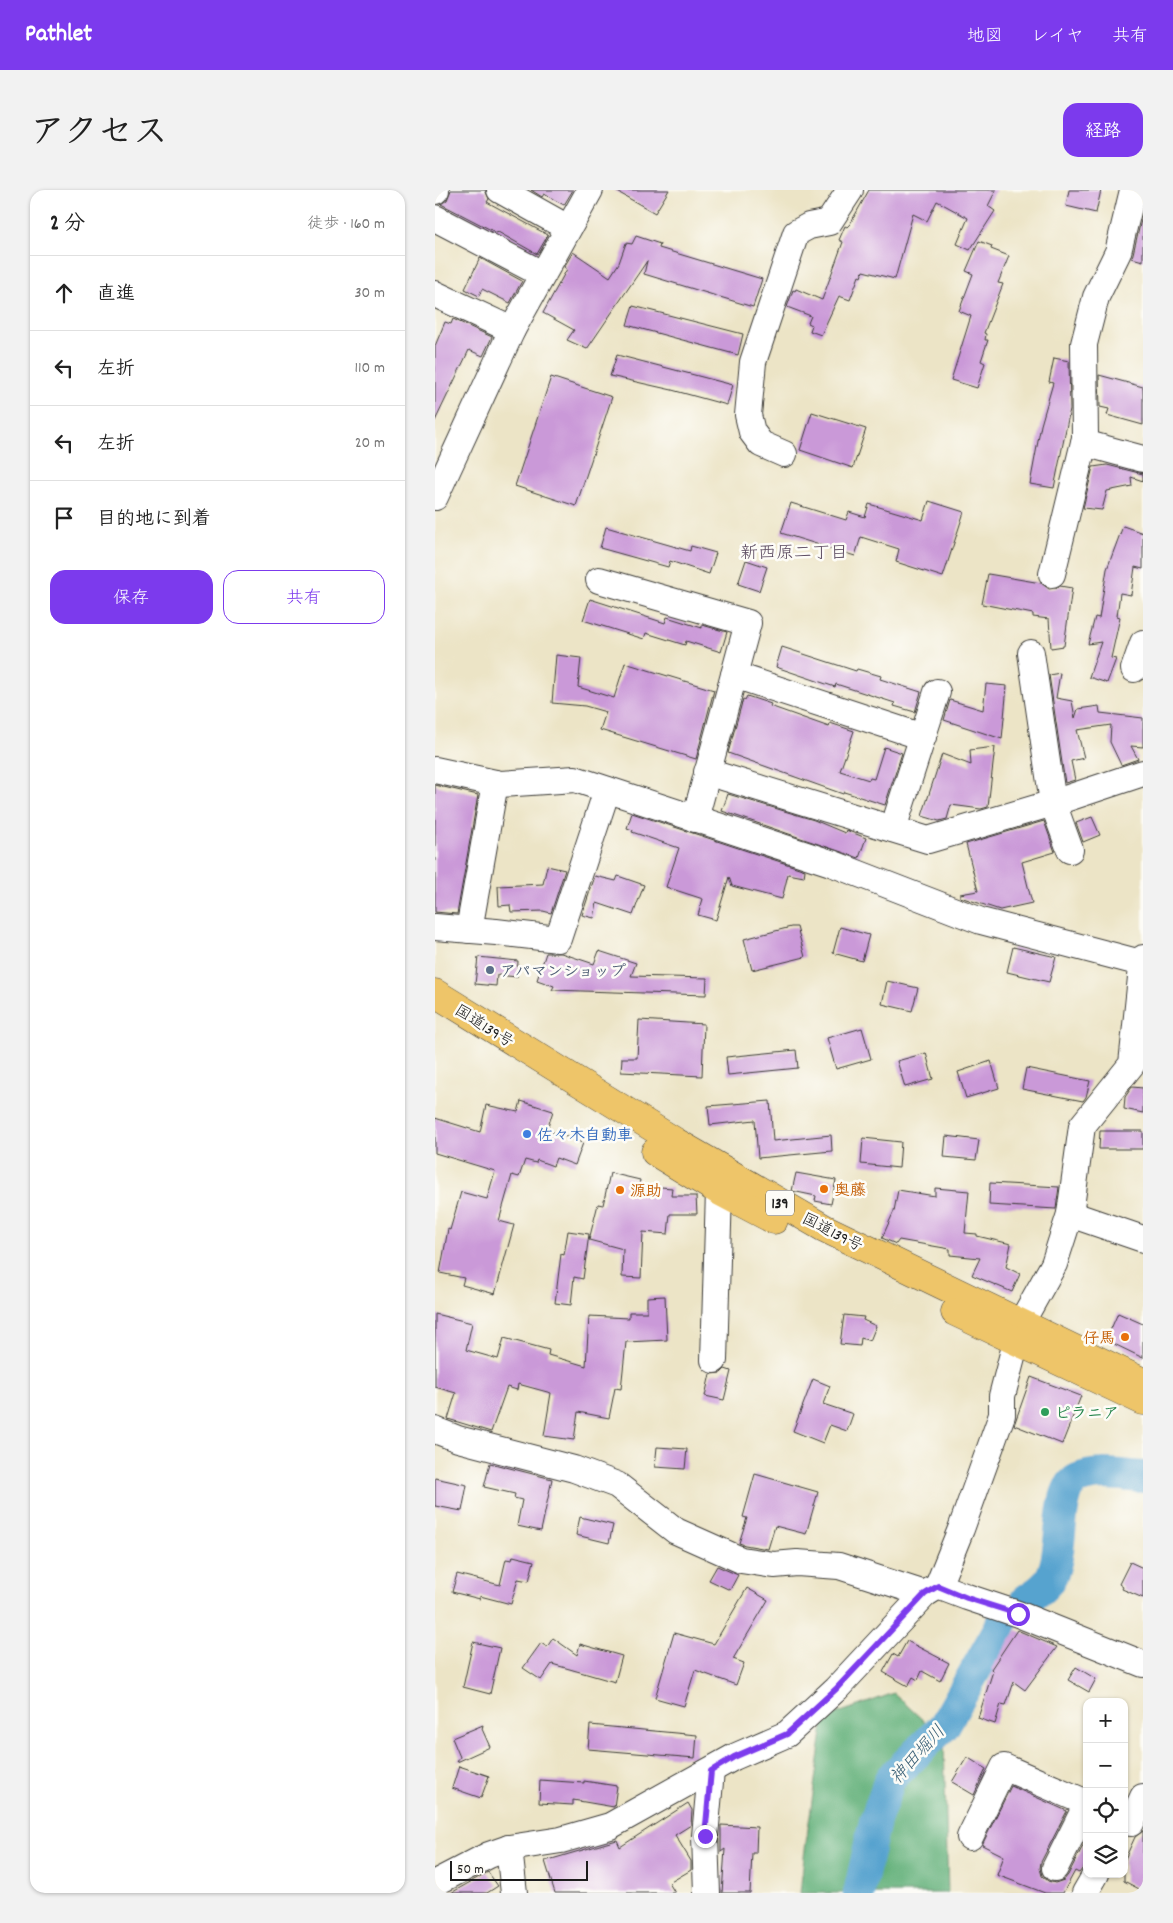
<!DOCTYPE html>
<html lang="ja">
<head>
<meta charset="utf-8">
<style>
  :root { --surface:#fff; --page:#f2f2f2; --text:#222; --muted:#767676; --line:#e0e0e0; --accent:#7c3aed }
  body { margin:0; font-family:Dekko,"Klee One",sans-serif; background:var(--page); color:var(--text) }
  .controls { position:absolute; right:15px; bottom:15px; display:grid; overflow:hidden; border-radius:10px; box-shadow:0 1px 4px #0004 }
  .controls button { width:45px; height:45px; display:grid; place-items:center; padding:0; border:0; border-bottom:1px solid var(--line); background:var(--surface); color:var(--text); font:25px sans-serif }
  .scale { position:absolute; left:15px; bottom:12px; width:138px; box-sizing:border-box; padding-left:5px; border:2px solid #1c1c1c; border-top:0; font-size:14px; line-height:18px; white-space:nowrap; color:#1c1c1c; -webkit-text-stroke:4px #fdfcf7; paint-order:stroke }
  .stop { position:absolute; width:15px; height:15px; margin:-11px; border:4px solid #7c3aed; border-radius:50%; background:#fff }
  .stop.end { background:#7c3aed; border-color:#fff; box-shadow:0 1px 5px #0008 }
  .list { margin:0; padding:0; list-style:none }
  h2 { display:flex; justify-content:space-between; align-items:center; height:65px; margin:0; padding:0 20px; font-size:21px }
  h2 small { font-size:16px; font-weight:400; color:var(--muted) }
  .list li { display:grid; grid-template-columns:32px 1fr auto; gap:15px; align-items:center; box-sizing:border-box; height:75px; padding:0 20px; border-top:1px solid var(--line) }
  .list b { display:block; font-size:19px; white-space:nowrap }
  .list em { font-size:16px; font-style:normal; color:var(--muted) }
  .actions { display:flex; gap:10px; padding:15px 20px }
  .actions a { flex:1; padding:11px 0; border:1px solid var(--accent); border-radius:15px; text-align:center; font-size:18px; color:var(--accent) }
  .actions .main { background:var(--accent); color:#fff }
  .icon { flex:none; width:28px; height:28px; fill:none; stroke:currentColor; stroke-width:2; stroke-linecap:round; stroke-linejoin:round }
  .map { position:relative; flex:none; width:708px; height:1703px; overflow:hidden; border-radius:15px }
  header { display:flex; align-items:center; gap:30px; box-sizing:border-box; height:70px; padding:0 25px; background:var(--accent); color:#fff }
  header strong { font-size:24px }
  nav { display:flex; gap:28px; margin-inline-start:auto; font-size:18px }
  .intro { display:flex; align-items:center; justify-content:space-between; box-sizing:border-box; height:120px; padding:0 30px }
  h1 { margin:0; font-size:35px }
  .button { padding:12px 22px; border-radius:15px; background:var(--accent); color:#fff; font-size:18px; font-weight:700 }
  main { display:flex; gap:30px; padding:0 30px }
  aside { flex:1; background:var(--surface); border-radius:15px; box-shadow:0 1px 4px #0004 }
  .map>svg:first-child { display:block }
  .forest { fill:#64b17a; stroke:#40664b }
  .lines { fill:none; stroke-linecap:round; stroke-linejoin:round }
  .river { stroke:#57a3cf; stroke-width:32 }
  .building { fill:#ca99d8 }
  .minor-casing { stroke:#3b3a36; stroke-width:28 }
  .highway-casing { stroke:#3b3a36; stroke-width:29 }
  .minor { stroke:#fff; stroke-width:26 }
  .highway { stroke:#eec569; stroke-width:28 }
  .route { stroke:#7c3aed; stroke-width:6 }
  .service-dot { fill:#5c6f8a; stroke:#fdfcf7; stroke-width:2 }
  .shop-dot { fill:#3f7fe0; stroke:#fdfcf7; stroke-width:2 }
  .food-dot { fill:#e8710a; stroke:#fdfcf7; stroke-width:2 }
  .leisure-dot { fill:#2e9e5b; stroke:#fdfcf7; stroke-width:2 }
  .labels { text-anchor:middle; stroke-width:5; stroke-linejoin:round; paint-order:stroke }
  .shield { fill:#fdfcf7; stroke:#605f5e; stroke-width:1 }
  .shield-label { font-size:15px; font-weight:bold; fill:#1c1c1c }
  .service-label { font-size:16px; font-weight:bold; fill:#4e5e75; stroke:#fdfcf7; text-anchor:start }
  .street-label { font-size:16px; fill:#1c1c1c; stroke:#fdfcf7 }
  .shop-label { font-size:16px; font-weight:bold; fill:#366cbe; stroke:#fdfcf7; text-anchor:start }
  .food-label { font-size:16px; font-weight:bold; fill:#c56008; stroke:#fdfcf7; text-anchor:start }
  .leisure-label { font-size:16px; font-weight:bold; fill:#27864d; stroke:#fdfcf7; text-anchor:start }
  .neighbourhood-label { font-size:18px; fill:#59485e; stroke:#fdfcf7 }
  .water-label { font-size:18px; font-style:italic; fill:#3a6076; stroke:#fdfcf7 }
</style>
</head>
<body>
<header>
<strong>Pathlet</strong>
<nav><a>地図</a><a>レイヤ</a><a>共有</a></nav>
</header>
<div class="intro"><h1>アクセス</h1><a class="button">経路</a></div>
<main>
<aside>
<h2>2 分<small>徒歩 · 160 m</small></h2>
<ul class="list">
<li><svg class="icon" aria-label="ahead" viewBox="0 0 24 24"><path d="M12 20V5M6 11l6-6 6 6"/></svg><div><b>直進</b></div><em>30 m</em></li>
<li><svg class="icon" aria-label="left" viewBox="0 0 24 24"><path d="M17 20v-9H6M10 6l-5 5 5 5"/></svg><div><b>左折</b></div><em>110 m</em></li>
<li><svg class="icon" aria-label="left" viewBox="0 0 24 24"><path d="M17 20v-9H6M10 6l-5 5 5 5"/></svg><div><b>左折</b></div><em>20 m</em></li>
<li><svg class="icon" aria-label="arrive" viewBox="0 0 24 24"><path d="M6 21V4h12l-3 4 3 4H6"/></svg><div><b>目的地に到着</b></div></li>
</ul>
<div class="actions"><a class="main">保存</a><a>共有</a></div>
</aside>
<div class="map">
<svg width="708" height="1703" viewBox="0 0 708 1703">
  <rect width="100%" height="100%" fill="#fdfcf7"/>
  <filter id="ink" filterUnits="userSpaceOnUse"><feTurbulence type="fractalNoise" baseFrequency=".02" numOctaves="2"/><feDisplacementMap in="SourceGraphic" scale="10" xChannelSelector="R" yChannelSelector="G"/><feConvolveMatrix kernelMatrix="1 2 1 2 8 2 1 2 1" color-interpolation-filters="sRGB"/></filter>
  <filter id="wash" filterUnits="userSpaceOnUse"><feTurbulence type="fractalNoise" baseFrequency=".0096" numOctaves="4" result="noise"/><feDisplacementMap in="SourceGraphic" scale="20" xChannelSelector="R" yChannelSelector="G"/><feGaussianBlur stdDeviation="1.12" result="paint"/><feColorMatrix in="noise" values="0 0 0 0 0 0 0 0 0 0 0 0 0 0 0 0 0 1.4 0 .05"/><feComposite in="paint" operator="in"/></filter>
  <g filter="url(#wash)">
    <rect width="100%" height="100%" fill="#ece4c6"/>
    <polygon class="forest" points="459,1503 509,1550 513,1703 365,1703 369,1666 389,1528"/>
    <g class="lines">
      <g class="river">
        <path d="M591,1410C598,1405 607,1400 612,1393C632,1369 618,1301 643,1289C662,1280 688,1286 708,1287"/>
        <polyline points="424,1703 440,1631 455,1589 509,1536 566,1435"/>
      </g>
    </g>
    <g id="blocks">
      <g class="building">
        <polygon points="16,0 50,0 54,9 52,12 113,45 102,64 63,42 62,43 6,14 12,10"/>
        <polygon points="96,0 138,0 129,15 109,4 107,7"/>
        <polygon points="179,0 234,0 220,23"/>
        <polygon points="434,0 561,0 553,16 560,21 535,60 522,54 533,28 502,11 492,31 478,24 460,89 428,81 426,87 424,86 415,110 404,106 386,145 375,141 377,135 373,133 376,126 352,117 358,100 360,101 361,99 387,110 408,52 404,50 410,36 412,37 415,34"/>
        <polygon points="634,0 666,0 661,23 631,16"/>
        <polygon points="707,26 708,26 708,71 697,68"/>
        <polygon points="201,46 225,54 224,58 327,89 318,117 209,84 212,71 152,159 132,150 139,140 108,123 132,79 129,77 138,62 175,87 184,73 191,53 197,54"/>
        <polygon points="544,51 557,56 556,59 574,66 563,93 568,94 549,143 551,144 550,150 553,150 546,171 550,173 542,198 516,190 536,126 524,121 538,84 531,81"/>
        <polygon points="45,68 87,91 75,113 47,99 44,106 30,99"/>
        <polygon points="198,116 308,144 303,165 192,135"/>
        <polygon points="18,129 57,147 48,166 34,160 0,231 0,156 10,132 16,134"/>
        <polygon points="182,165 298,195 292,215 237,200 175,186"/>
        <polygon points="619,168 634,171 635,219 619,298 595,294 606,235 618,193 614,192"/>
        <polygon points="664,185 708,197 708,235 672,225 674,219 665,217"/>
        <polygon points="116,187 177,207 141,316 80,296"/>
        <polygon points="377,222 431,239 418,278 365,260"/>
        <polygon points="672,275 708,284 708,291 696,287 697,296 672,301 667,320 648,318 658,277"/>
        <polygon points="494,311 529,322 508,387 461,372 464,359 426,347 420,366 346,343 356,313 411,330 414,322 430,327 434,314 488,330"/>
        <polygon points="688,336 708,343 708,379 700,377 696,405 685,403 682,426 685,427 676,468 681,469 672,493 654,487 666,452 653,454 660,427 664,428 672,379"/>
        <polygon points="171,337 255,361 256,356 281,363 274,384 235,371 233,377 165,358"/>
        <polygon points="311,370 332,377 324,401 303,394"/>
        <polygon points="553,384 606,393 614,399 621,398 625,396 637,398 629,456 616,458 614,429 598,427 598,424 547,414"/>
        <polygon points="155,409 230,433 232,427 267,438 267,435 292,442 286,462 251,451 250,455 211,443 209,449 148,430"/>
        <polygon points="347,457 421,481 422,479 446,486 445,489 486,502 480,522 459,516 460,513 401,494 400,497 341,477"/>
        <polygon points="121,465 146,468 143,497 179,508 190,473 279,500 261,569 165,540 171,522 150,516 117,513"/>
        <polygon points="625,483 621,508 637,511 640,528 643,519 664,516 665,523 708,528 708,557 696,556 703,569 686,575 675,552 676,535 642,540 649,568 636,571 640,590 630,593 614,485"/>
        <polygon points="551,494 572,496 567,549 509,530 515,510 548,520"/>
        <polygon points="312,506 336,514 335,516 394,537 395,533 419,541 405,581 434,590 435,588 439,589 449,557 467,563 450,615 409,602 408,604 293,563 308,509 310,510"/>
        <polygon points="560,557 553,617 546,619 516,615 512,629 504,631 487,626 507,564 536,575 535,560"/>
        <polygon points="0,595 43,605 22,724 0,722"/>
        <polygon points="293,604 379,630 410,643 411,640 431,648 424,668 287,621"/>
        <polygon points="197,623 370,680 369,687 353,684 347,709 297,696 294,687 281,730 263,725 268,709 231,697 244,658 197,642 198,640 192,638"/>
        <polygon points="657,627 665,645 648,652 641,633"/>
        <polygon points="609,631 620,662 587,672 597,713 565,720 525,707 525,704 543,701 531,654"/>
        <polygon points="112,676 130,680 116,723 108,721 76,722 75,715 64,716 63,696 108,694"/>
        <polygon points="160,686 181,691 183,686 209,695 198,725 162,713 159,728 147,725"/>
        <polygon points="356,737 362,737 370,767 317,780 309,749"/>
        <polygon points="405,737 434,745 427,771 398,763"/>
        <polygon points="578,757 621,767 614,792 572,782"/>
        <polygon points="164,761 201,773 196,786 272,788 271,805 117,800 119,796 102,790 111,763 126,763 159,774"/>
        <polygon points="43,767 83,771 82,787 62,785 61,796 40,794"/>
        <polygon points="452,791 483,798 477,821 447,814"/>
        <polygon points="204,830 269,834 267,886 186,882 187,868 202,868"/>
        <polygon points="427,838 436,869 401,879 392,848"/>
        <polygon points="361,860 363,878 293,885 291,867"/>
        <polygon points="491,863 498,889 470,897 462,871"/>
        <polygon points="556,871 564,898 531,908 523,882"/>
        <polygon points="591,878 655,891 651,907 648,911 587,899"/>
        <polygon points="697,897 708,898 708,923 689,919 690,907"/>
        <polygon points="86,911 118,921 112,940 148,953 140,975 121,968 118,976 102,970 101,973 90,970 84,987 77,985 64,1031 79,1035 60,1104 27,1095 29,1088 5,1083 13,1039 15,1040 26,1002 52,1009 60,981 0,963 0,928 45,942 51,915 83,922"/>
        <polygon points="335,911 338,951 396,945 397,961 323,968 320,930 275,935 273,916"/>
        <polygon points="665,941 708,941 708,959 664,959"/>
        <polygon points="511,946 544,950 541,970 509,967"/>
        <polygon points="428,948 466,952 464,978 426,974"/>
        <polygon points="175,983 205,990 204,995 237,998 236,1006 261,1006 262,1024 235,1024 233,1044 208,1042 206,1088 187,1087 188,1059 154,1050 163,1014 168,1015"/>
        <polygon points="361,983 401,990 396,1014 380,1011 381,1006 357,1001"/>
        <polygon points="555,993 624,997 621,1019 554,1015"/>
        <polygon points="500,998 534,1001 530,1043 542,1044 542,1046 576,1054 571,1077 585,1084 577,1102 537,1085 545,1068 515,1065 515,1059 464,1050 461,1054 447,1048 459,1021 463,1000 500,1006"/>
        <polygon points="133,1041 154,1044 148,1089 139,1087 136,1115 120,1113 126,1064 129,1065"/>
        <polygon points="230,1106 232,1150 191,1152 186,1199 180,1198 174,1228 143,1222 139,1250 109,1246 116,1203 83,1194 82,1200 72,1197 56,1242 13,1229 21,1203 0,1197 0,1124 37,1133 31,1160 63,1169 69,1148 114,1160 113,1165 151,1176 154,1126 194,1128 194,1122 212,1122 212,1107"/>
        <polygon points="683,1123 708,1134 708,1168 671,1150"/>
        <polygon points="409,1125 429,1127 428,1130 441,1136 435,1151 426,1148 425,1156 405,1154"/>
        <polygon points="290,1179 296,1181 289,1210 270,1206 275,1184 286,1183"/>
        <polygon points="596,1187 646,1206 627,1254 579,1235"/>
        <polygon points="378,1189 395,1196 388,1214 418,1224 412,1241 395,1235 388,1253 358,1241"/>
        <polygon points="222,1257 252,1259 250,1279 220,1277"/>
        <polygon points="55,1273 117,1289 106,1341 82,1336 87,1310 79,1308 80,1304 49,1297"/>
        <polygon points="320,1284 383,1302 371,1344 340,1336 333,1359 310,1355 304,1353 312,1328 308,1327"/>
        <polygon points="0,1288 32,1295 27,1321 0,1316"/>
        <polygon points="145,1327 178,1335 174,1353 141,1345"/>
        <polygon points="78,1366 99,1371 94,1391 83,1389 76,1414 45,1406 45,1409 17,1402 22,1384 65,1395 71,1369 77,1370"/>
        <polygon points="695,1372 708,1378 708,1408 687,1399 688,1397 684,1394"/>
        <polygon points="282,1376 303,1385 295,1400 274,1390"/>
        <polygon points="312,1398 333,1410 298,1469 309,1473 301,1495 260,1480 249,1516 220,1508 239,1443 279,1454"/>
        <polygon points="582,1440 622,1457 590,1500 579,1492 571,1515 566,1514 560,1534 543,1528 558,1481 556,1479"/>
        <polygon points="118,1448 142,1465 145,1454 187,1466 180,1492 117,1474 106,1490 88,1478 106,1453 112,1457"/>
        <polygon points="472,1451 514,1473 505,1491 487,1481 483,1490 478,1487 473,1496 448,1482 458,1464 463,1467"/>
        <polygon points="38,1452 65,1458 55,1504 28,1497"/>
        <polygon points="641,1477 661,1489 654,1502 633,1490"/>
        <polygon points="48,1535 47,1539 55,1557 22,1572 25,1567 17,1548"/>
        <polygon points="155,1535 262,1545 260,1568 153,1559"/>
        <polygon points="532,1567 551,1579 539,1605 517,1592"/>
        <polygon points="24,1576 54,1586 46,1608 17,1598"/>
        <polygon points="105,1590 149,1593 149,1591 182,1596 179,1617 138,1610 138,1615 104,1613"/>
        <polygon points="576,1596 632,1621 606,1672 605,1678 607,1686 613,1691 620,1693 629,1690 633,1685 652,1648 652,1673 644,1683 640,1681 628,1703 610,1703 562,1685 569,1666 547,1655"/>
        <polygon points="253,1613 257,1620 256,1635 240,1645 256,1671 256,1680 234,1693 240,1703 120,1703 110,1671 182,1650 185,1657"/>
        <polygon points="286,1635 322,1637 321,1663 317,1663 315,1703 287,1703 290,1659 286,1662"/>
        <polygon points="708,1641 708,1701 689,1691 689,1671 700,1647"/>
        <polygon points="53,1682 63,1696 52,1703 16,1703"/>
      </g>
    </g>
  </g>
  <g filter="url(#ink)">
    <use href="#blocks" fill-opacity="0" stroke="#3b3a36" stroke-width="1"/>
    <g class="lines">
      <g class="minor-casing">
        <g id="minor">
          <polyline points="65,0 133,38"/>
          <polyline points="0,1 1,0"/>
          <polyline points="0,28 107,84"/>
          <polyline points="0,104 77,140"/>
          <polyline points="649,253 708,269"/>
          <polyline points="349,264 326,254 317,242 313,225 318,172 361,43 374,36 394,32 415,0"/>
          <polyline points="0,307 77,140 155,0"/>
          <polyline points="617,384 650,248 649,154 661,107 683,62 698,0"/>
          <polyline points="164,390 313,433 260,629"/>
          <polyline points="596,463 618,613 635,660"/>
          <polyline points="699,479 708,453"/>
          <polyline points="299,485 488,547"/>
          <polyline points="0,580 65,594 140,589 396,673 546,731 706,773"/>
          <polyline points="272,582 493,650 618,613 708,583"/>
          <polyline points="458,639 502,502"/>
          <polyline points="0,737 61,742 123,749 172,600"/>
          <polyline points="34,740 60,593"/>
          <polyline points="635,1024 708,1049"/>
          <polyline points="279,1170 284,1001"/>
          <polyline points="0,1240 23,1249 139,1279 182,1295 241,1341 306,1370 339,1375 362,1373 404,1376 490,1404"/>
          <polyline points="503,1396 532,1407 583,1424 708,1474"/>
          <polyline points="689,1630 696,1633 708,1607"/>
          <polyline points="535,1647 569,1577 652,1613"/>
          <polyline points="74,1658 79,1703"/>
          <polyline points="620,1678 652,1614"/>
          <polyline points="0,1693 54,1665 74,1658 126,1650 175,1636 299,1567 352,1544 401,1499 490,1404 503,1396 526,1339 567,1225 567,1206 586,1133 619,1074 635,1024 647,936 697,874 708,768"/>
          <polyline points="272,1703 270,1646 276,1581"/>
          <polyline points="650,1703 661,1684"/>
        </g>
      </g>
      <g class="highway-casing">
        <g id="highway">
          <polyline points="0,803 241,952 389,1038 708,1192"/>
          <polyline points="220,962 284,1001 339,1030"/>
          <polyline points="520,1122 708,1211"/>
        </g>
      </g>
      <use href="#minor" class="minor"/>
      <use href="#highway" class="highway"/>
    </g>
  </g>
  <g class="lines" filter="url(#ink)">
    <polyline class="route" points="270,1646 276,1581 299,1567 352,1544 401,1499 490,1404 503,1396 532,1408 583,1424"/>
  </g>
  <circle class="service-dot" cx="55" cy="780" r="5"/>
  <circle class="shop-dot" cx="92" cy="944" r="5"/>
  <g class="food-dot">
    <circle cx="389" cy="999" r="5"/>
    <circle cx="185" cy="1000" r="5"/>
    <circle cx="690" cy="1147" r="5"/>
  </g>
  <circle class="leisure-dot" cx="610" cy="1222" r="5"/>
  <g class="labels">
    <rect class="shield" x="331" y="1000.5" width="28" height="25" rx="4"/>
    <g class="shield-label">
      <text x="345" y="1018">139</text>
    </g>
    <g class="service-label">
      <text x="65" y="786">アパマンショップ</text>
    </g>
    <g class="street-label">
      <text transform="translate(50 835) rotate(32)" y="6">国道139号</text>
      <text transform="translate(398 1041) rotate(27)" y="6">国道139号</text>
    </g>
    <g class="shop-label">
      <text x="102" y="950">佐々木自動車</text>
    </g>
    <g class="food-label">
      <text x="399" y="1005">奥藤</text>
      <text x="195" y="1006">源助</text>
      <text x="680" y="1153" text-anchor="end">仔馬</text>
    </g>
    <g class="leisure-label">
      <text x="620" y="1228">ピラニア</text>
    </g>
    <g class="neighbourhood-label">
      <text x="359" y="368">新西原二丁目</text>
    </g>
    <g class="water-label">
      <text transform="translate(482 1564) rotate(-48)" y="6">神田堀川</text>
    </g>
  </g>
</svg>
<div class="controls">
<button>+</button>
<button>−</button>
<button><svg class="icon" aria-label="locate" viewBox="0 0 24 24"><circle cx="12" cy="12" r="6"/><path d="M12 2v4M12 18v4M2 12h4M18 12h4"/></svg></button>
<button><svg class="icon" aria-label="layers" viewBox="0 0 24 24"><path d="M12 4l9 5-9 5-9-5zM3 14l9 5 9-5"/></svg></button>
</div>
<div class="scale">50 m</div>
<div class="stop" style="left:583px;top:1424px"></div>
<div class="stop end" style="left:270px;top:1646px"></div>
</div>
</main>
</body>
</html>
